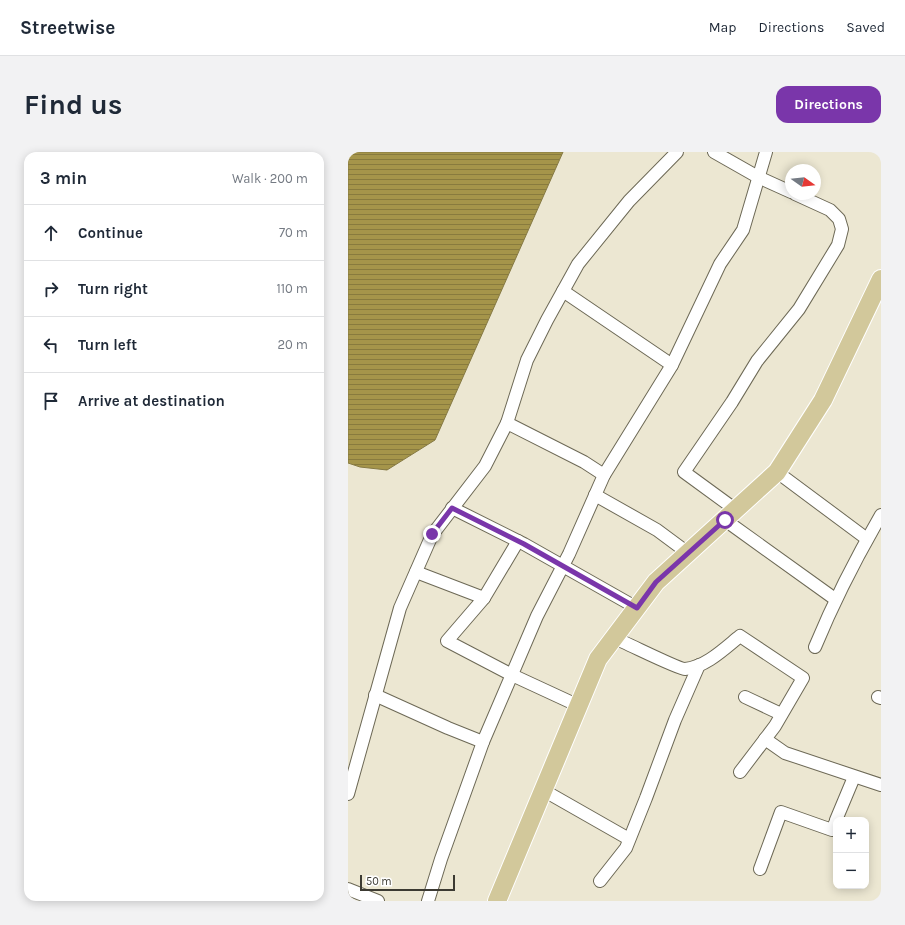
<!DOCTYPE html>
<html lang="en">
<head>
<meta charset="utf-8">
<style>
  :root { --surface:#fff; --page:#f2f2f3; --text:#1f2937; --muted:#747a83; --line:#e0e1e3; --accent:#7a36aa }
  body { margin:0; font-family:Karla,sans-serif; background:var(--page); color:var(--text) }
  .controls { position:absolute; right:12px; bottom:12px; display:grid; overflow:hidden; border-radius:8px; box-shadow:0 2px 10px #0003 }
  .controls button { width:36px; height:36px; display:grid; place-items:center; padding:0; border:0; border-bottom:1px solid var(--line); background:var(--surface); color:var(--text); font:20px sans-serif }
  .compass { position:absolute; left:437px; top:12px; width:36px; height:36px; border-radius:50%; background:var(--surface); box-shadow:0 2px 10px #0003; rotate:105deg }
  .scale { position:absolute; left:12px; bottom:10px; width:95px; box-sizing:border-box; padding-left:4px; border:2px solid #3c3a32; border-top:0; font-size:11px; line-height:14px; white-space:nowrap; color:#3c3a32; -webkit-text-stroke:3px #fff; paint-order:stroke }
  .stop { position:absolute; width:12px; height:12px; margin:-9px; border:3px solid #7a36aa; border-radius:50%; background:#fff }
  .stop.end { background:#7a36aa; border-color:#fff; box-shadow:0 1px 4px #0008 }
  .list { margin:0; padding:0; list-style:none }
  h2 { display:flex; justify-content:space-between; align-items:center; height:52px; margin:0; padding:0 16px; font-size:17px }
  h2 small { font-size:13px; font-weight:400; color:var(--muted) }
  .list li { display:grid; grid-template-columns:26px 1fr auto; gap:12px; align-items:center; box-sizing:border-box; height:56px; padding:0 16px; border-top:1px solid var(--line) }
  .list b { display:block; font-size:15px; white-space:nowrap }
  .list em { font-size:13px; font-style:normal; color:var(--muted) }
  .icon { flex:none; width:22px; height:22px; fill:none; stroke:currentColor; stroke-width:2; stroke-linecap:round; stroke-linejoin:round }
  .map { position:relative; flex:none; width:533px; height:749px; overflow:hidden; border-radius:12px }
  header { display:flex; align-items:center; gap:24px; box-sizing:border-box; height:56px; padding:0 20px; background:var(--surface); border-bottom:1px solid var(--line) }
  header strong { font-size:19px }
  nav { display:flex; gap:22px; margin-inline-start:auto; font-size:14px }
  .intro { display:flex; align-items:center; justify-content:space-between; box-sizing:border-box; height:96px; padding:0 24px }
  h1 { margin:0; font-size:28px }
  .button { padding:10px 18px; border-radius:12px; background:var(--accent); color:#fff; font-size:14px; font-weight:700 }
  main { display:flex; gap:24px; padding:0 24px }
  aside { flex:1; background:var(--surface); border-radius:12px; box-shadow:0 2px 10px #0003 }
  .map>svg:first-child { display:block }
  .water { fill:url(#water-rules); stroke:#867a43 }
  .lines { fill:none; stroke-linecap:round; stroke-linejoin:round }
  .street-casing { stroke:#6d6956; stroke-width:14 }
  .primary-casing { stroke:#fff; stroke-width:20 }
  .street { stroke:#fff; stroke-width:12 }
  .primary { stroke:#d2c89b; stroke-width:18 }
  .route { stroke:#7a36aa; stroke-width:5 }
</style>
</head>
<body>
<header>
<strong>Streetwise</strong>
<nav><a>Map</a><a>Directions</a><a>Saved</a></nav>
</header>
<div class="intro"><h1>Find us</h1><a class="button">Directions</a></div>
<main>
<aside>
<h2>3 min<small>Walk · 200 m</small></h2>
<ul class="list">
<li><svg class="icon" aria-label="ahead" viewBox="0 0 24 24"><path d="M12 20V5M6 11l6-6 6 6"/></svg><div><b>Continue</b></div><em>70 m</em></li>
<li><svg class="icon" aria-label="right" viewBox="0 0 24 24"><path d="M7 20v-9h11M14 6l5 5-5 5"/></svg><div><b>Turn right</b></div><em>110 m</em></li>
<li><svg class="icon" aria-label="left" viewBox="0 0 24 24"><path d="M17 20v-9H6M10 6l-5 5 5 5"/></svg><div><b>Turn left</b></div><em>20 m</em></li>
<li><svg class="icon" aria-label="arrive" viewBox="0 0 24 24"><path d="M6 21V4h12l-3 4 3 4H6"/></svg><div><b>Arrive at destination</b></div></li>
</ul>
</aside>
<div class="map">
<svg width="533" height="749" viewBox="0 0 533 749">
  <defs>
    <pattern id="water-rules" width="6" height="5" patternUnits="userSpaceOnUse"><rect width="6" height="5" fill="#a5954a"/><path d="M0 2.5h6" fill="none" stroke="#887b3e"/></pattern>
  </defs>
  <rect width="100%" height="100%" fill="#ece7d2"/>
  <polygon class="water" points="0,0 215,0 87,288 39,318 12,315 0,311"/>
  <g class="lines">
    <g class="street-casing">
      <g id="street">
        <polyline points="366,0 410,25 443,40"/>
        <polyline points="215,139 324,213"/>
        <polyline points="159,271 236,310 256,323"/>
        <polyline points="429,320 519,387"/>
        <polyline points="247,343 309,378 340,401"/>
        <polyline points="104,356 176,392 289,456"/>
        <polyline points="388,358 336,320 384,250 409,209 451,157 490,93 494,77 491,67 482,58 447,42"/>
        <polyline points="377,368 487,447"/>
        <polyline points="170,389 136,446 99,489 164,523 231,554"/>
        <polyline points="68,420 136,446"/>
        <path d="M266,486C277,490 330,517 337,517C358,515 377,496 392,484L455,526L427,574L392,620"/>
        <path d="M467,495C486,449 508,406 533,363"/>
        <polyline points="27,543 100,576 135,590"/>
        <polyline points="397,545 433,562"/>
        <polyline points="530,545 533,546"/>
        <polyline points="417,587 437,601 533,633"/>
        <polyline points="195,638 281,687"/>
        <polyline points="0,642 52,456 84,383 137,314 159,271 179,208 199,168 230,112 281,49 329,0"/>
        <polyline points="488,668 506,625"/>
        <polyline points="412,717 433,660 484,678 488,669"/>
        <polyline points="252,729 278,696 298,646 327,568 351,513"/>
        <polyline points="0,737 30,749"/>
        <polyline points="80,749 93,707 135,590 189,464 221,402 256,323 324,213 372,112 395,78 418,0"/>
      </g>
    </g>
    <g class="primary-casing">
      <polyline id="primary" points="149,749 250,507 308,430 429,320 475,248 533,127"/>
    </g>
    <use href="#street" class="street"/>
    <use href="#primary" class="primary"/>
  </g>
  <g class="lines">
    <polyline class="route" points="84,382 104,356 176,392 289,456 308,430 377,368"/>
  </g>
</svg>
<div class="controls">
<button>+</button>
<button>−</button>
</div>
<svg class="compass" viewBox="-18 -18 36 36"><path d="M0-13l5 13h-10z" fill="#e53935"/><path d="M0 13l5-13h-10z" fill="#747a83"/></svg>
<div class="scale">50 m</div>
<div class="stop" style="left:377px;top:368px"></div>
<div class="stop end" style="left:84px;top:382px"></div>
</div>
</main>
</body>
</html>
